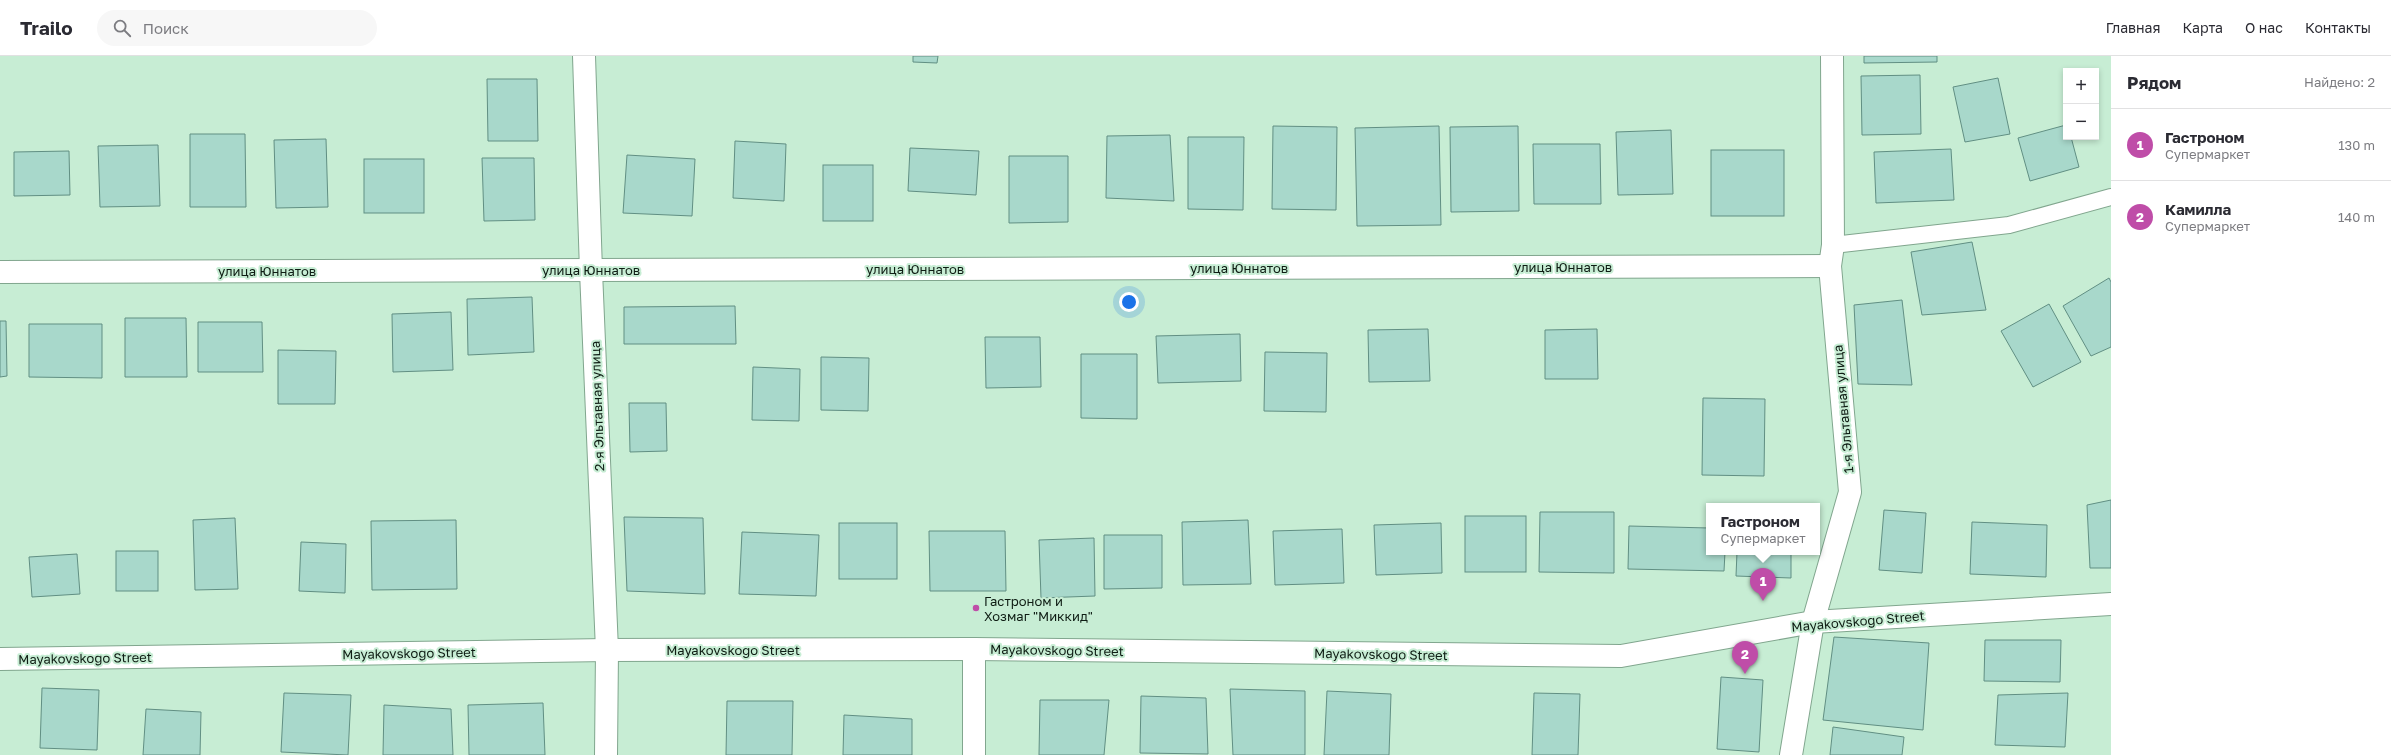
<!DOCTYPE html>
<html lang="ru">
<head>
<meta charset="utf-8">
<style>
  :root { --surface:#fff; --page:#f7f7f7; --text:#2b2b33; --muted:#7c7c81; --line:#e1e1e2; --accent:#bf4da8 }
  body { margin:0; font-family:"Golos Text",sans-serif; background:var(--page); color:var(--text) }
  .controls { position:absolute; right:12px; top:12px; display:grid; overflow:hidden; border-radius:0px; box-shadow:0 2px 6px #0003 }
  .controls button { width:36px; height:36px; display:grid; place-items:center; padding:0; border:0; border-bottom:1px solid var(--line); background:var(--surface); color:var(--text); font:20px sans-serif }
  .you { position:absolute; left:1129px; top:246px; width:14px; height:14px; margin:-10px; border:3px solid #fff; border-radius:50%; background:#1a73e8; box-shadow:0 0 0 6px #1a73e833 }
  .badge { display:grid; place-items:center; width:26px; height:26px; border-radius:50%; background:var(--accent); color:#fff; font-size:13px; font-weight:700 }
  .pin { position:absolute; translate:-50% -33px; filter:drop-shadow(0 1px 2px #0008) }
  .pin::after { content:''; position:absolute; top:21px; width:14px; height:12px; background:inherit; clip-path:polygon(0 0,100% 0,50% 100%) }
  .popup { position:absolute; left:1706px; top:447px; width:114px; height:52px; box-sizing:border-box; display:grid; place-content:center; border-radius:0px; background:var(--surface); filter:drop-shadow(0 1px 3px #0005); font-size:13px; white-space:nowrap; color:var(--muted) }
  .popup b { font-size:15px; color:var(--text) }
  .popup::after { content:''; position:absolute; left:50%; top:100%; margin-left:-8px; border:8px solid transparent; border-top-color:var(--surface) }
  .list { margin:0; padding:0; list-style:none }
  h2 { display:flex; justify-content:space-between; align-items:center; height:52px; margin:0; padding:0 16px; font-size:17px }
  h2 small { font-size:13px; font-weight:400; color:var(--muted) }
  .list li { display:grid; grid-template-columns:26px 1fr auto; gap:12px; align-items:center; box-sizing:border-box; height:72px; padding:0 16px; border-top:1px solid var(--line) }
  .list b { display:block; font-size:15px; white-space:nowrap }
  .list p { margin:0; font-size:13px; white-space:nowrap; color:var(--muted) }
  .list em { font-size:13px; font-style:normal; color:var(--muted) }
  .icon { flex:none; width:22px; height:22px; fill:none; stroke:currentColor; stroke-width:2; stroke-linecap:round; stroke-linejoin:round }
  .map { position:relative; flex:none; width:2111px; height:699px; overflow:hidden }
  header { display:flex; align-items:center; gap:24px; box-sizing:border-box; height:56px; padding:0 20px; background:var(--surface); border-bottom:1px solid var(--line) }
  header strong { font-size:19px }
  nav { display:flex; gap:22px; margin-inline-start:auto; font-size:14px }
  .search { width:280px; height:36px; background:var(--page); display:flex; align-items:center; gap:10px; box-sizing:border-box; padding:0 14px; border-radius:22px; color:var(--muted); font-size:15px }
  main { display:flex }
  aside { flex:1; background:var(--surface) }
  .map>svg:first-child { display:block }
  .building { fill:#a8d8cb; stroke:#618f83 }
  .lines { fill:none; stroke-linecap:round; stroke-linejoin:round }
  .service-casing { stroke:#81a68e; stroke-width:18 }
  .minor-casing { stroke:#81a68e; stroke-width:24 }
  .tertiary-casing { stroke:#81a68e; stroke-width:24 }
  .service { stroke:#fff; stroke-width:16 }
  .minor { stroke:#fff; stroke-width:22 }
  .tertiary { stroke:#fff; stroke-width:22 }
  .poi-dot { fill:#bf4da8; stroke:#c7edd4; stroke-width:1.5 }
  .labels { text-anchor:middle; stroke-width:4; stroke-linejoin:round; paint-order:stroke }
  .street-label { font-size:13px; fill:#0f1d14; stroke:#c7edd4 }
  .poi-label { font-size:13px; fill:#0f1d14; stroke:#c7edd4; text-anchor:start }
</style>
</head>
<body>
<header>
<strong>Trailo</strong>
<div class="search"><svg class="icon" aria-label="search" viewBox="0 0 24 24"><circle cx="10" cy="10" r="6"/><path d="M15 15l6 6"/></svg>Поиск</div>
<nav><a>Главная</a><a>Карта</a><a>О нас</a><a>Контакты</a></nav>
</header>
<main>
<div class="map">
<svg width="2111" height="699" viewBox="0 0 2111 699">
  <rect width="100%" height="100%" fill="#c7edd4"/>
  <g class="building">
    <polygon points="913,0 938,0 937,7 913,6"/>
    <polygon points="1864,0 1937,0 1937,6 1864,7"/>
    <polygon points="1920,19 1921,78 1862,79 1861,20"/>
    <polygon points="1998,22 2010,78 1965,86 1953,31"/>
    <polygon points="487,23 537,23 538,85 488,85"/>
    <polygon points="2066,69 2066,81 2071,81 2079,111 2030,125 2018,82"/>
    <polygon points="1273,70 1337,71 1336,154 1272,153"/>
    <polygon points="1439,70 1441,169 1357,170 1355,72"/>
    <polygon points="1518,70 1519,155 1451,156 1450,71"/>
    <polygon points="1671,74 1673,138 1618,139 1616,76"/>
    <polygon points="190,78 245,78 246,151 190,151"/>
    <polygon points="1170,79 1174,145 1106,142 1107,80"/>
    <polygon points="1188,81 1244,81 1243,154 1188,153"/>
    <polygon points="326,83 328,151 276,152 274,84"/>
    <polygon points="735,85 786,88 784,145 733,142"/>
    <polygon points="1533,88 1600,88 1601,148 1534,148"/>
    <polygon points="158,89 160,150 100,151 98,90"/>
    <polygon points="910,92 979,95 976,139 908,135"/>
    <polygon points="1951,93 1954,144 1876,147 1874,96"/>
    <rect x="1711" y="94" width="73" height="66"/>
    <polygon points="69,95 70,139 14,140 14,96"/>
    <polygon points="627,99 695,103 692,160 623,157"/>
    <polygon points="1009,100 1068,100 1068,166 1009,167"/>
    <polygon points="482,102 534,102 535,164 484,165"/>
    <rect x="364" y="103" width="60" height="54"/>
    <rect x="823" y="109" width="50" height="56"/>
    <polygon points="1972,186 1986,254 1922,259 1911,196"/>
    <polygon points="2109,222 2111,226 2111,291 2091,300 2063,250"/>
    <polygon points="532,241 534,296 468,299 467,243"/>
    <polygon points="1902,244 1912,329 1858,328 1854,249"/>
    <polygon points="2049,248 2081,306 2033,331 2001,275"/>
    <polygon points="735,250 736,288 624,288 624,251"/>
    <polygon points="451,256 453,314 393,316 392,258"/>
    <polygon points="125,262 186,262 187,321 125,321"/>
    <polygon points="0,265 6,265 7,320 0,321"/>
    <polygon points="198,266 262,266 263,316 198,316"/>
    <polygon points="29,268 102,268 102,322 29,321"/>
    <polygon points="1428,273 1430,325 1369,326 1368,274"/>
    <polygon points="1597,273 1598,323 1545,323 1545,274"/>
    <polygon points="1240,278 1241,325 1158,327 1156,280"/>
    <polygon points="985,281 1040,281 1041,331 986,332"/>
    <polygon points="278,294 336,295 335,348 278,348"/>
    <polygon points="1265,296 1327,297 1326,356 1264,355"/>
    <polygon points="1081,298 1137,298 1137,363 1081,362"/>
    <polygon points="821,301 869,302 868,355 821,354"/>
    <polygon points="753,311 800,313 799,365 752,364"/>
    <polygon points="1703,342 1765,343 1764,420 1702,419"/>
    <polygon points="629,347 666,347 667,395 630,396"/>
    <polygon points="2111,444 2111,512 2090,512 2087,449"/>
    <polygon points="1884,454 1926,457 1922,517 1879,514"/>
    <polygon points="1540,456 1614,456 1614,517 1539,516"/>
    <rect x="1465" y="460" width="61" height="56"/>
    <polygon points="624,461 703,462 705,538 627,535"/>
    <polygon points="235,462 238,533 195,534 193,464"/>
    <polygon points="456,464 457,533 372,534 371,465"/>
    <polygon points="1248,464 1251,528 1183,529 1182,466"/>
    <polygon points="1972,466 2047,469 2046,521 1970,518"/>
    <rect x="839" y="467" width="58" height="56"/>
    <polygon points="1441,467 1442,517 1376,519 1374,469"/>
    <polygon points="1629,470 1709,472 1709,496 1725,496 1724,515 1628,513"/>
    <polygon points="1342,473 1344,527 1275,529 1273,475"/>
    <polygon points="929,475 1005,475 1006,535 930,535"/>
    <polygon points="742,476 819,479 816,540 739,538"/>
    <polygon points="1104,479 1162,479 1162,532 1104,533"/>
    <polygon points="1094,482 1095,540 1041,542 1039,484"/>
    <polygon points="301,486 346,488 345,537 299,535"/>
    <rect x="116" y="495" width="42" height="40"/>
    <polygon points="1737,496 1791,496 1791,522 1736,520"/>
    <polygon points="77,498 80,538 32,541 29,501"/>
    <polygon points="1834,581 1929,587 1923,674 1823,664"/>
    <polygon points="1985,584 2061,584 2060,626 1984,625"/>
    <polygon points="1721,621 1763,624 1759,696 1717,693"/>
    <polygon points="42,632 99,634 97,694 40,692"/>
    <polygon points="1230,633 1305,635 1305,699 1233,699"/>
    <polygon points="1327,635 1391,638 1389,699 1324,699"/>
    <polygon points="284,637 351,639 348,699 281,696"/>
    <polygon points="1534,637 1580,638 1578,699 1532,699"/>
    <polygon points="2068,637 2065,691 1995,689 1998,639"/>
    <polygon points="1141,640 1206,642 1208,698 1140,697"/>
    <polygon points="1040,644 1109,644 1104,699 1039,699"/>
    <polygon points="727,645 793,645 792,699 726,699"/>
    <polygon points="543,647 545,699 469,699 468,649"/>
    <polygon points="384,649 451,653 453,699 383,699"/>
    <polygon points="146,653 201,656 200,699 143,699"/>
    <polygon points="844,659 912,663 912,699 843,699"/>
    <polygon points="1833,671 1904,681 1902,699 1830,699"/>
  </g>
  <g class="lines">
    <g class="service-casing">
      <polyline id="service" points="1833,189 2009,169 2111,141"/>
    </g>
    <g class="minor-casing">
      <g id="minor">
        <polyline points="584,0 591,215 607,594 606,699"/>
        <polyline points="0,216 1830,210"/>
        <polyline points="974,699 974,593"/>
        <polyline points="1791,699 1813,566 1850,436 1830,210 1833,189 1832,0"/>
      </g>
    </g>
    <g class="tertiary-casing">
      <polyline id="tertiary" points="0,603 607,594 974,593 1621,600 1813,566 2111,548"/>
    </g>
    <use href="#service" class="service"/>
    <use href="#minor" class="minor"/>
    <use href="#tertiary" class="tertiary"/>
  </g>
  <circle class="poi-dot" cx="976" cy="552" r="4"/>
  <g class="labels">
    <g class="street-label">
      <text x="1563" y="216">улица Юннатов</text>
      <text x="1239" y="217">улица Юннатов</text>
      <text x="915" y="218">улица Юннатов</text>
      <text x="591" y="219">улица Юннатов</text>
      <text x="267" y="220">улица Юннатов</text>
      <text transform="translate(597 350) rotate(-92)" y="5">2-я Эльтавная улица</text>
      <text transform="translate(1843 353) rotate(-95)" y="5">1-я Эльтавная улица</text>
      <text transform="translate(1858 565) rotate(-5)" y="5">Mayakovskogo Street</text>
      <text x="733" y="599">Mayakovskogo Street</text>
      <text transform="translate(1057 594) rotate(1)" y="5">Mayakovskogo Street</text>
      <text transform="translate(409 597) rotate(-1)" y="5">Mayakovskogo Street</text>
      <text transform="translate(1381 598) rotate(1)" y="5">Mayakovskogo Street</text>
      <text transform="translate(85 602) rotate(-1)" y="5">Mayakovskogo Street</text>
    </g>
    <g class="poi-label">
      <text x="984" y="550">Гастроном и<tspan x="984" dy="15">Хозмаг "Миккид"</tspan></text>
    </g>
  </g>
</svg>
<div class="controls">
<button>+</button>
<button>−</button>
</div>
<div class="you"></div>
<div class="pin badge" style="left:1763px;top:545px">1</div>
<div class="popup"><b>Гастроном</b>Супермаркет</div>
<div class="pin badge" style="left:1745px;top:618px">2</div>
</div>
<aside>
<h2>Рядом<small>Найдено: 2</small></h2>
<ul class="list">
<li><span class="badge">1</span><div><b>Гастроном</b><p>Супермаркет</p></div><em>130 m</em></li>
<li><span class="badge">2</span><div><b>Камилла</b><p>Супермаркет</p></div><em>140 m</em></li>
</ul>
</aside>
</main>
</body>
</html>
